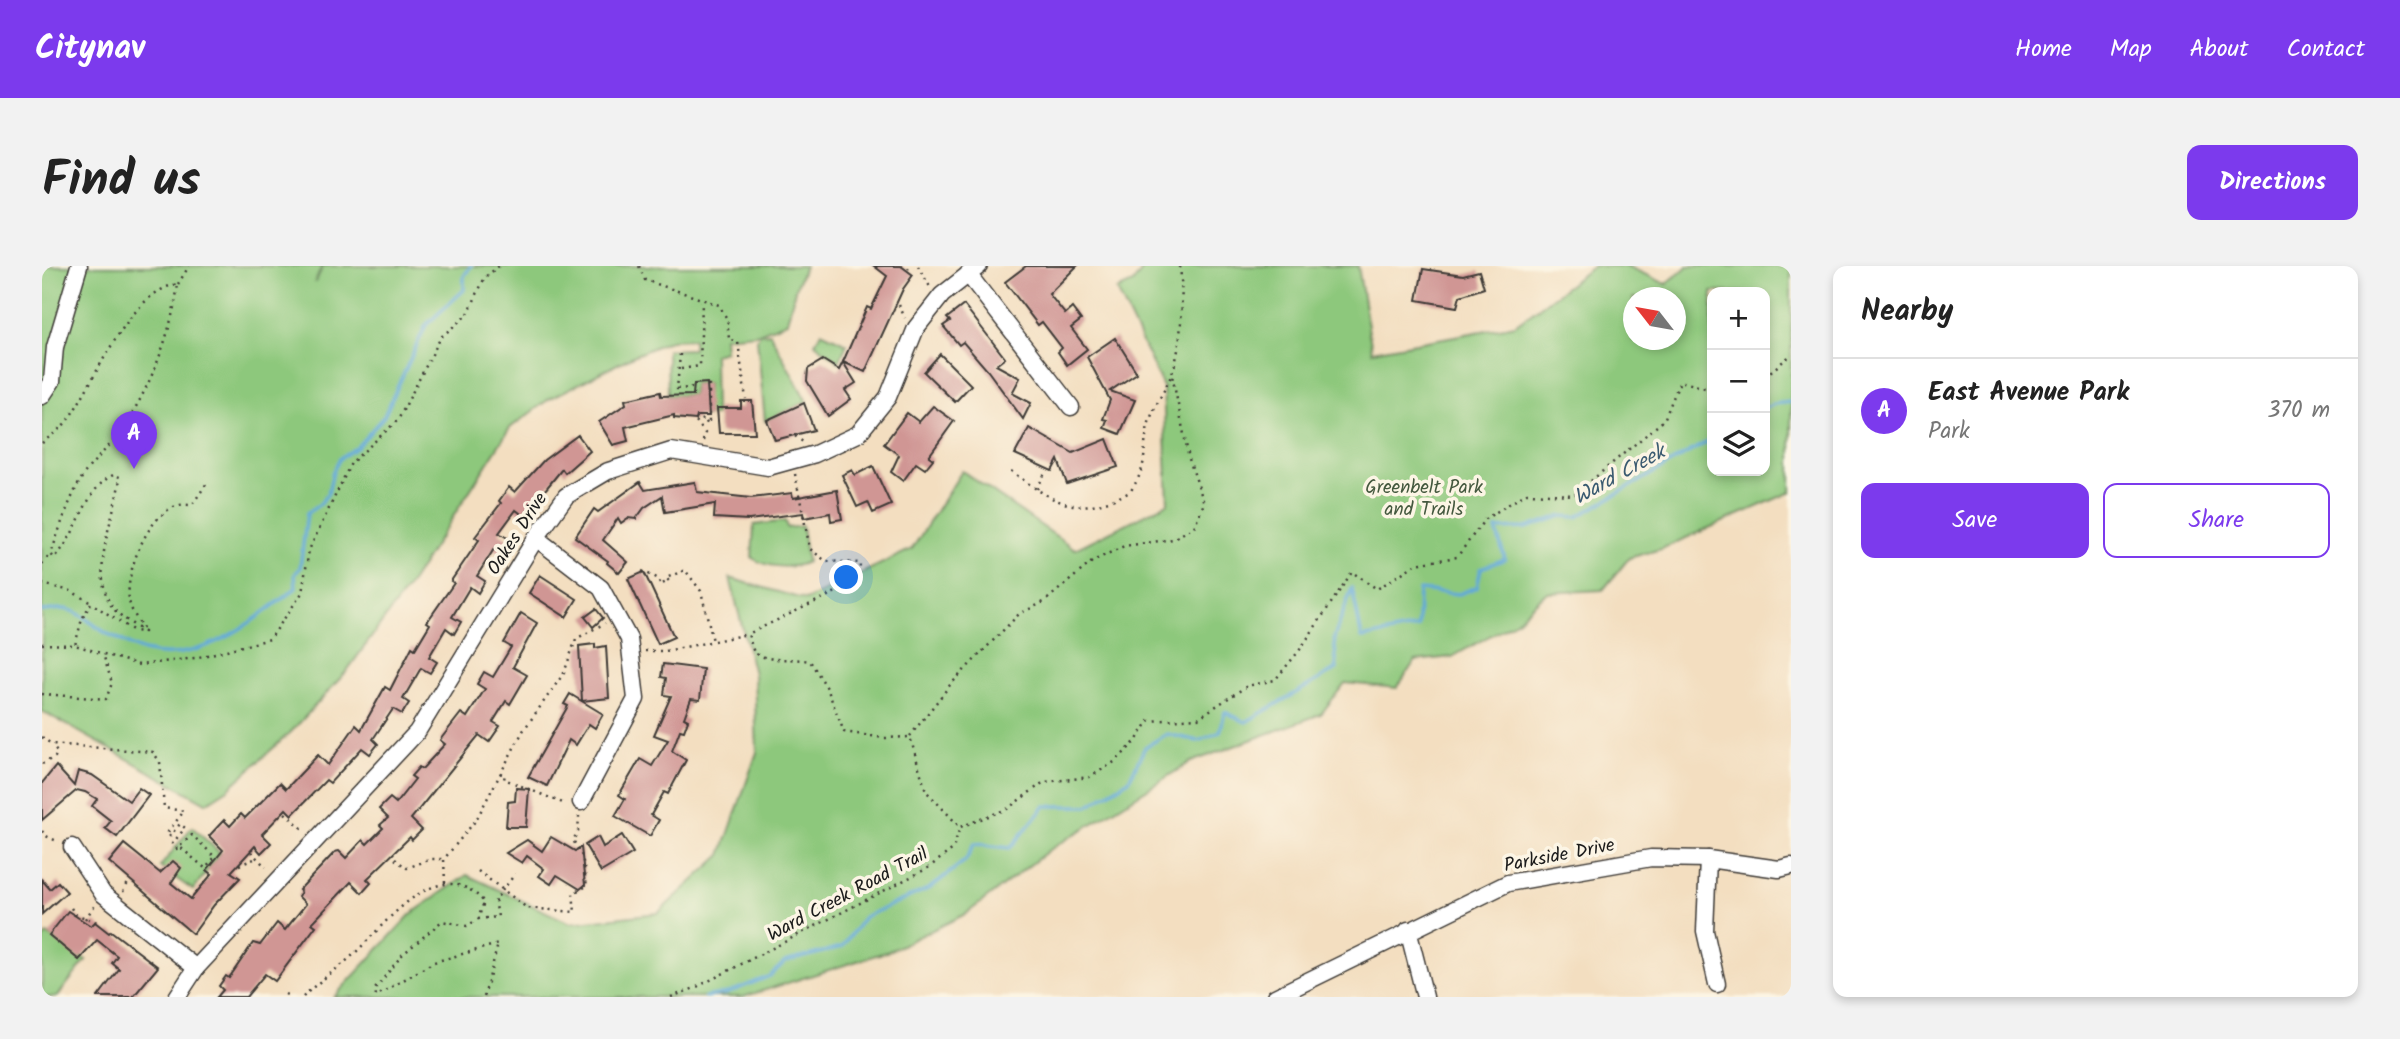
<!DOCTYPE html>
<html lang="en">
<head>
<meta charset="utf-8">
<style>
  :root { --surface:#fff; --page:#f2f2f2; --text:#222; --muted:#767676; --line:#e0e0e0; --accent:#7c3aed }
  body { margin:0; font-family:Kalam,sans-serif; background:var(--page); color:var(--text) }
  .controls { position:absolute; right:21px; top:21px; display:grid; overflow:hidden; border-radius:14px; box-shadow:0 4px 10px #0003 }
  .controls button { width:63px; height:63px; display:grid; place-items:center; padding:0; border:0; border-bottom:2px solid var(--line); background:var(--surface); color:var(--text); font:35px sans-serif }
  .compass { position:absolute; left:1581px; top:21px; width:63px; height:63px; border-radius:50%; background:var(--surface); box-shadow:0 4px 10px #0003; rotate:301deg }
  .you { position:absolute; left:805px; top:312px; width:24px; height:24px; margin:-18px; border:5px solid #fff; border-radius:50%; background:#1a73e8; box-shadow:0 0 0 10px #1a73e833 }
  .badge { display:grid; place-items:center; width:46px; height:46px; border-radius:50%; background:var(--accent); color:#fff; font-size:23px; font-weight:700 }
  .pin { position:absolute; translate:-50% -58px; filter:drop-shadow(0 2px 4px #0008) }
  .pin::after { content:''; position:absolute; top:37px; width:24px; height:21px; background:inherit; clip-path:polygon(0 0,100% 0,50% 100%) }
  .list { margin:0; padding:0; list-style:none }
  h2 { display:flex; justify-content:space-between; align-items:center; height:91px; margin:0; padding:0 28px; font-size:30px }
  h2 small { font-size:23px; font-weight:400; color:var(--muted) }
  .list li { display:grid; grid-template-columns:46px 1fr auto; gap:21px; align-items:center; box-sizing:border-box; height:105px; padding:0 28px; border-top:2px solid var(--line) }
  .list b { display:block; font-size:26px; white-space:nowrap }
  .list p { margin:0; font-size:23px; white-space:nowrap; color:var(--muted) }
  .list em { font-size:23px; font-style:normal; color:var(--muted) }
  .actions { display:flex; gap:14px; padding:21px 28px }
  .actions a { flex:1; padding:16px 0; border:2px solid var(--accent); border-radius:14px; text-align:center; font-size:24px; color:var(--accent) }
  .actions .main { background:var(--accent); color:#fff }
  .icon { flex:none; width:38px; height:38px; fill:none; stroke:currentColor; stroke-width:2; stroke-linecap:round; stroke-linejoin:round }
  .map { position:relative; flex:none; width:1749px; height:731px; overflow:hidden; border-radius:14px }
  header { display:flex; align-items:center; gap:42px; box-sizing:border-box; height:98px; padding:0 35px; background:var(--accent); color:#fff }
  header strong { font-size:33px }
  nav { display:flex; gap:38px; margin-inline-start:auto; font-size:24px }
  .intro { display:flex; align-items:center; justify-content:space-between; box-sizing:border-box; height:168px; padding:0 42px }
  h1 { margin:0; font-size:49px }
  .button { padding:18px 32px; border-radius:14px; background:var(--accent); color:#fff; font-size:24px; font-weight:700 }
  main { display:flex; gap:42px; padding:0 42px }
  aside { flex:1; background:var(--surface); border-radius:14px; box-shadow:0 4px 10px #0003 }
  .map>svg:first-child { display:block }
  .green { fill:#8dc87c; stroke:#54724c; stroke-width:2; fill-rule:evenodd }
  .lines { fill:none; stroke-linecap:round; stroke-linejoin:round }
  .stream { stroke:#60a9d8; stroke-width:3.5 }
  .building { fill:#d09694 }
  .minor-casing { stroke:#3c3935; stroke-width:19 }
  .path { stroke:#3c3935; stroke-width:2.5; stroke-dasharray:2 5; stroke-linecap:butt }
  .minor { stroke:#fff; stroke-width:16 }
  .labels { text-anchor:middle; stroke-width:7; stroke-linejoin:round; paint-order:stroke }
  .park-label { font-size:19px; fill:#44583e; stroke:#fcf5e5 }
  .street-label { font-size:19px; fill:#1c1c1c; stroke:#fcf5e5 }
  .water-label { font-size:21px; font-style:italic; fill:#3b5b71; stroke:#fcf5e5 }
</style>
</head>
<body>
<header>
<strong>Citynav</strong>
<nav><a>Home</a><a>Map</a><a>About</a><a>Contact</a></nav>
</header>
<div class="intro"><h1>Find us</h1><a class="button">Directions</a></div>
<main>
<div class="map">
<svg width="1749" height="731" viewBox="0 0 1749 731">
  <rect width="100%" height="100%" fill="#fcf5e5"/>
  <filter id="ink" filterUnits="userSpaceOnUse"><feTurbulence type="fractalNoise" baseFrequency=".0143" numOctaves="2"/><feDisplacementMap in="SourceGraphic" scale="14" xChannelSelector="R" yChannelSelector="G"/><feConvolveMatrix kernelMatrix="1 2 1 2 8 2 1 2 1" color-interpolation-filters="sRGB"/></filter>
  <filter id="wash" filterUnits="userSpaceOnUse"><feTurbulence type="fractalNoise" baseFrequency=".00686" numOctaves="4" result="noise"/><feDisplacementMap in="SourceGraphic" scale="28" xChannelSelector="R" yChannelSelector="G"/><feGaussianBlur stdDeviation="1.57" result="paint"/><feColorMatrix in="noise" values="0 0 0 0 0 0 0 0 0 0 0 0 0 0 0 0 0 1.4 0 .05"/><feComposite in="paint" operator="in"/></filter>
  <g filter="url(#wash)">
    <rect width="100%" height="100%" fill="#f3dec0"/>
    <g class="green">
      <polygon points="0,0 280,0 273,17 281,0 763,0 754,20 745,56 714,68 682,71 683,85 672,88 673,150 664,150 665,117 652,118 651,129 626,130 625,84 651,83 651,73 629,74 591,90 507,133 468,162 368,318 304,406 250,465 186,523 164,537 0,445"/>
      <path d="M1103,0H1316L1330,85L1473,59L1552,0H1585L1624,18L1646,0H1749V226L1619,283L1587,292L1561,324L1504,327L1474,355L1410,391L1373,395L1355,422L1303,417L1279,448L1149,496L1006,585L924,648L847,685L701,731H292L369,648L425,609L528,657L616,647L679,589L715,486L712,408L688,312L764,334L870,283L920,205L1033,283L1126,237L1121,121L1075,24L1091,17ZM1670,26H1723V205H1670ZM1591,32H1633V74H1591Z"/>
      <polygon points="779,66 805,78 797,96 773,77"/>
      <polygon points="728,67 765,136 723,155 715,73 718,68"/>
      <path d="M743,255L745,262L760,260L765,296C749,304 724,301 710,292L712,259Z"/>
      <polygon points="150,561 178,587 151,624 118,601"/>
      <polygon points="5,668 44,694 15,731 0,731 0,674"/>
    </g>
    <g class="lines">
      <g class="stream">
        <polyline points="1723,143 1732,138 1749,136"/>
        <path d="M0,345C7,345 14,343 21,343C37,343 54,363 68,369C79,373 91,382 102,385C158,401 212,354 254,322L253,308L258,302L265,247L278,238L286,227L291,205L298,192L315,181L342,150L384,59L422,24V10L429,0"/>
        <polyline points="663,731 686,727 728,710 743,696 800,681 822,651 888,622 924,594 932,578 968,582 1003,540 1046,540 1087,514 1103,481 1125,468 1156,475 1178,466 1183,446 1204,456 1295,403 1292,372 1310,322 1320,372 1376,361 1377,324 1417,328 1435,321 1439,302 1463,293 1454,263 1484,262 1519,250 1535,251 1670,173"/>
      </g>
    </g>
    <g id="blocks">
      <g class="building">
        <polygon points="832,0 859,0 871,9 861,23 823,106 801,96 825,41 829,43 845,10"/>
        <polygon points="984,0 1035,0 1007,28 1023,48 1030,42 1039,54 1029,62 1045,83 1025,99 1016,86 1020,82 1000,56 996,59 963,16"/>
        <polygon points="1381,3 1421,9 1437,5 1442,22 1418,30 1415,41 1375,34"/>
        <polygon points="922,39 963,92 954,99 978,112 970,127 989,137 981,153 946,105 921,76 917,79 901,60 908,55 905,52"/>
        <polygon points="1073,72 1095,107 1068,125 1093,134 1078,168 1062,162 1065,154 1061,153 1068,134 1045,91"/>
        <polygon points="898,88 929,119 913,136 882,106"/>
        <polygon points="781,94 797,104 801,96 814,117 803,124 809,133 786,150 765,115 766,103"/>
        <polygon points="665,117 667,150 655,150 654,154 632,152 632,149 583,161 586,175 571,179 557,156 584,138 583,134 618,126 619,130 651,129 652,118"/>
        <polygon points="699,135 710,135 713,167 677,167 675,142 699,142"/>
        <polygon points="762,137 772,164 733,174 725,154"/>
        <polygon points="891,140 912,155 887,190 891,193 883,203 874,197 861,215 849,206 857,189 842,178 865,147 877,156"/>
        <polygon points="987,162 1031,187 1065,173 1076,201 1025,218 1016,194 1010,205 973,188"/>
        <polygon points="536,169 548,185 523,207 520,203 482,250 474,244 457,267 469,274 460,288 452,283 435,310 443,315 436,327 428,321 410,351 419,356 412,368 404,362 387,391 395,396 388,407 379,402 361,433 367,437 360,448 351,443 331,473 336,478 328,488 320,482 288,517 284,514 250,549 244,543 220,568 229,577 219,587 213,580 189,606 198,612 172,639 151,668 67,596 82,578 118,607 131,595 139,602 129,617 149,633 170,608 165,604 181,584 167,570 182,554 188,560 199,548 203,552 238,517 244,523 276,489 286,499 314,459 319,464 343,421 348,424 370,381 373,383 388,358 385,356 412,317 409,315 437,274 433,271 459,237 457,235 467,221 473,226 502,194"/>
        <polygon points="831,200 849,239 831,247 826,236 815,241 800,209 810,204 813,209"/>
        <polygon points="598,216 603,224 653,216 655,226 709,232 750,227 751,232 795,224 800,253 789,255 788,247 762,252 761,247 707,254 672,252 673,238 623,246 620,230 602,242 594,253 586,252 579,257 576,252 561,274 586,296 577,307 565,297 566,295 533,271 552,243 556,246"/>
        <polygon points="602,306 632,371 616,378 586,313"/>
        <polygon points="498,309 535,333 524,351 487,327"/>
        <polygon points="554,343 561,352 551,361 543,351"/>
        <polygon points="479,347 495,357 471,401 485,409 468,438 464,435 451,456 458,460 447,476 437,469 369,553 380,564 370,574 368,571 325,613 329,617 320,627 309,616 270,657 274,660 233,715 223,708 204,731 175,731 181,724 177,720 184,710 187,712 211,677 218,679 235,657 243,664 264,638 256,630 259,626 257,624 293,586 297,585 304,592 321,574 325,578 341,562 338,559 346,552 337,543 348,532 354,537 373,513 369,510 377,501 380,503 403,478 398,474 419,447 425,451 443,423 435,418 442,406 451,411 469,381 462,377"/>
        <polygon points="553,378 553,382 564,380 567,432 540,435 537,380"/>
        <polygon points="621,398 661,403 658,434 649,433 642,452 646,454 642,465 638,464 630,485 644,494 626,528 622,526 609,549 617,554 608,570 573,550 583,533 577,529 598,493 610,500 626,474 612,469 629,430 622,429 624,412 619,411"/>
        <polygon points="528,428 561,448 553,462 547,458 534,479 527,474 505,520 486,511 526,440 522,438"/>
        <polygon points="14,500 32,520 36,505 50,509 87,535 97,522 107,529 75,571 63,562 69,555 50,540 55,533 43,526 35,524 0,554 0,517"/>
        <polygon points="474,522 487,523 484,561 464,561 466,536 473,535"/>
        <polygon points="580,569 591,587 559,606 543,579 556,571 561,581"/>
        <polygon points="509,571 533,585 539,581 543,619 538,623 515,609 509,618 497,610 502,603 485,590 480,597 464,587 485,574 500,585"/>
        <polygon points="0,614 8,623 16,616 25,626 0,648"/>
        <polygon points="26,645 49,660 53,656 67,667 69,665 116,701 91,731 56,731 77,703 70,697 75,690 55,674 37,694 7,669"/>
      </g>
    </g>
  </g>
  <g filter="url(#ink)">
    <use href="#blocks" fill-opacity="0" stroke="#3c3935" stroke-width="2"/>
    <g class="lines">
      <g class="minor-casing">
        <g id="minor">
          <polyline points="926,8 1029,141"/>
          <polyline points="0,130 10,115 13,81 37,0"/>
          <polyline points="494,272 559,322 587,373 594,433 539,536"/>
          <polyline points="30,581 61,628 154,702"/>
          <polyline points="1666,593 1663,665 1675,718"/>
          <polyline points="1366,664 1383,731"/>
          <polyline points="135,731 154,702 375,466 494,272 524,230 566,205 629,185 726,201 773,188 816,168 846,131 874,62 900,29 937,0"/>
          <polyline points="1233,731 1466,617 1609,592 1666,593 1737,603 1749,600"/>
        </g>
      </g>
      <g class="path">
        <polyline points="597,0 603,14 677,39 685,53 687,73 696,76 704,133"/>
        <polyline points="876,0 888,21"/>
        <polyline points="866,3 868,0"/>
        <polyline points="136,18 147,0"/>
        <polyline points="857,39 863,52"/>
        <polyline points="638,88 635,123 649,122 649,119"/>
        <polyline points="639,103 658,100 660,35"/>
        <polyline points="1723,110 1749,89"/>
        <polyline points="753,170 761,176"/>
        <polyline points="661,175 663,167 654,155 662,153 666,159 667,155 667,118"/>
        <path d="M0,177C8,170 18,164 25,155C52,119 86,25 136,18C129,71 106,128 74,172C64,184 51,195 42,208C27,233 18,261 9,288L12,292C37,269 41,224 71,209L78,211C74,249 47,302 69,339C75,349 92,359 102,366L92,365L49,337L40,353L33,379"/>
        <path d="M969,205C1013,237 1033,253 1088,226C1108,196 1099,191 1106,160C1111,142 1121,128 1128,112C1141,84 1141,30 1138,0"/>
        <path d="M753,208L768,283L784,295L818,297L817,315L706,368L712,387C730,397 747,391 768,395L785,422L802,466L842,472L868,471L884,525L918,561"/>
        <polyline points="995,223 1003,207"/>
        <polyline points="0,298 9,288"/>
        <polyline points="600,305 617,313 618,319 627,315 624,312 643,304 659,325 671,375"/>
        <polyline points="0,318 29,325 49,337"/>
        <path d="M101,363C96,354 88,344 87,334C83,306 105,250 134,240C138,238 146,239 150,239L165,217"/>
        <polyline points="0,378 33,379 97,399 153,392 228,373 260,327 267,284 309,197 356,154 399,71 426,48 443,11 457,0"/>
        <polyline points="603,385 624,385 706,368"/>
        <polyline points="0,428 64,433 70,417 61,388"/>
        <polyline points="868,470 908,419 977,348 1002,336 1051,295 1082,280 1131,273 1152,261 1162,237 1147,193 1130,109"/>
        <polyline points="0,471 9,478 111,486 118,496 122,542 142,545 126,566 127,571 138,558 143,562 130,578 135,583 150,569 173,591 163,602 139,582"/>
        <polyline points="0,498 13,491 15,486 10,480"/>
        <polyline points="458,507 463,509 462,513 523,538"/>
        <polyline points="243,547 261,563"/>
        <polyline points="0,565 4,570 17,576"/>
        <polyline points="209,586 224,601"/>
        <polyline points="353,593 365,602 389,593 402,593"/>
        <polyline points="197,599 215,592"/>
        <polyline points="436,605 485,642 533,646 531,627 545,620 540,590 531,574 536,566 537,550"/>
        <polyline points="403,617 402,593 434,554 481,465 522,407 534,373 563,357"/>
        <polyline points="81,626 86,617"/>
        <polyline points="29,642 33,648 55,656"/>
        <polyline points="43,653 53,639"/>
        <polyline points="436,653 456,651 453,634 473,608"/>
        <polyline points="243,728 249,731"/>
        <path d="M261,731C276,715 295,704 311,689C344,658 396,584 442,636L436,653L425,660L400,655L360,689L333,723L334,730L392,696L456,678L442,731"/>
        <polyline points="629,731 653,722 886,602 911,583 918,561 965,543 1002,516 1048,511 1074,495 1094,475 1107,455 1156,452 1205,420 1233,414 1257,385 1310,306 1335,323 1374,298 1415,291 1443,253 1485,227 1532,229 1622,154 1638,115 1670,124"/>
      </g>
      <use href="#minor" class="minor"/>
    </g>
  </g>
  <g class="labels">
    <g class="park-label">
      <text x="1382" y="227">Greenbelt Park<tspan x="1382" dy="22">and Trails</tspan></text>
    </g>
    <g class="street-label">
      <text transform="translate(474 267) rotate(-57)" y="7">Oakes Drive</text>
      <text transform="translate(1517 588) rotate(-11)" y="7">Parkside Drive</text>
      <text transform="translate(805 627) rotate(-28)" y="7">Ward Creek Road Trail</text>
    </g>
    <g class="water-label">
      <text transform="translate(1577 208) rotate(-29)" y="7">Ward Creek</text>
    </g>
  </g>
</svg>
<div class="controls">
<button>+</button>
<button>−</button>
<button><svg class="icon" aria-label="layers" viewBox="0 0 24 24"><path d="M12 4l9 5-9 5-9-5zM3 14l9 5 9-5"/></svg></button>
</div>
<svg class="compass" viewBox="-18 -18 36 36"><path d="M0-13l5 13h-10z" fill="#e53935"/><path d="M0 13l5-13h-10z" fill="#767676"/></svg>
<div class="you"></div>
<div class="pin badge" style="left:92px;top:203px">A</div>
</div>
<aside>
<h2>Nearby<small></small></h2>
<ul class="list">
<li><span class="badge">A</span><div><b>East Avenue Park</b><p>Park</p></div><em>370 m</em></li>
</ul>
<div class="actions"><a class="main">Save</a><a>Share</a></div>
</aside>
</main>
</body>
</html>
